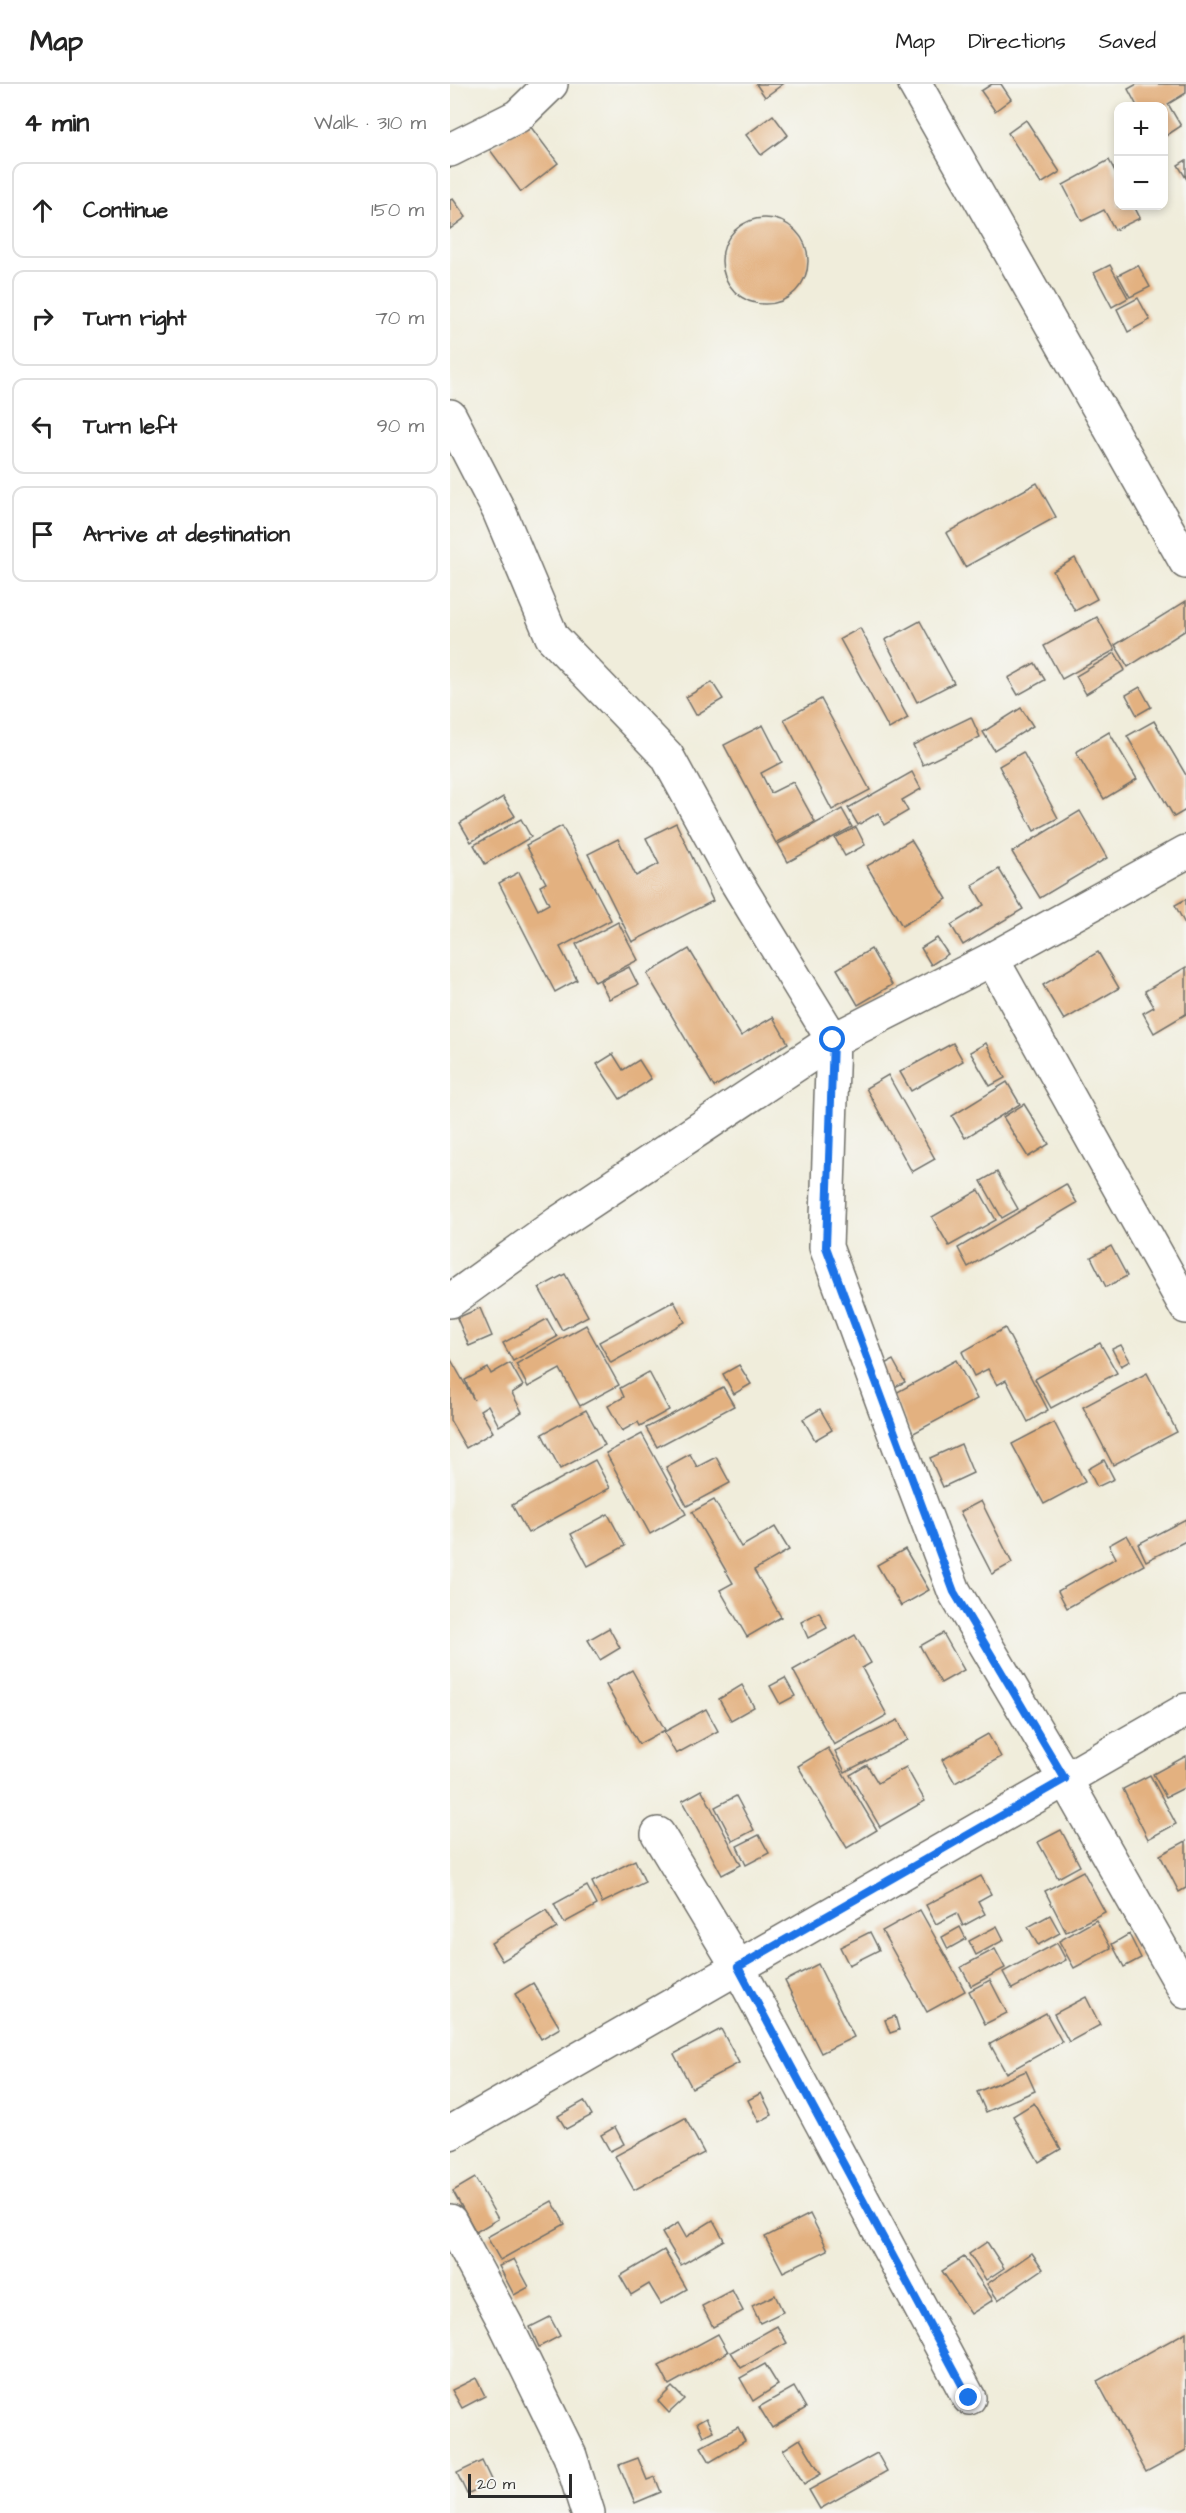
<!DOCTYPE html>
<html lang="en">
<head>
<meta charset="utf-8">
<style>
  :root { --surface:#fff; --page:#f6f6f6; --text:#222; --muted:#767676; --line:#e0e0e0 }
  body { margin:0; font-family:"Architects Daughter",sans-serif; background:var(--page); color:var(--text) }
  .controls { position:absolute; right:18px; top:18px; display:grid; overflow:hidden; border-radius:12px; box-shadow:0 3px 9px #0003 }
  .controls button { width:54px; height:54px; display:grid; place-items:center; padding:0; border:0; border-bottom:2px solid var(--line); background:var(--surface); color:var(--text); font:30px sans-serif }
  .scale { position:absolute; left:18px; bottom:15px; width:104px; box-sizing:border-box; padding-left:6px; border:3px solid #2b2b2b; border-top:0; font-size:16px; line-height:21px; white-space:nowrap; color:#2b2b2b; -webkit-text-stroke:4px #f6f6f2; paint-order:stroke }
  .stop { position:absolute; width:18px; height:18px; margin:-14px; border:4px solid #1a73e8; border-radius:50%; background:#fff }
  .stop.end { background:#1a73e8; border-color:#fff; box-shadow:0 2px 6px #0008 }
  .list { margin:0; padding:0; list-style:none }
  h2 { display:flex; justify-content:space-between; align-items:center; height:78px; margin:0; padding:0 24px; font-size:26px }
  h2 small { font-size:20px; font-weight:400; color:var(--muted) }
  .list li { display:grid; grid-template-columns:39px 1fr auto; gap:18px; align-items:center; box-sizing:border-box; height:96px; margin:0 12px 12px; padding:0 12px; border:2px solid var(--line); border-radius:12px }
  .list b { display:block; font-size:22px; white-space:nowrap }
  .list em { font-size:20px; font-style:normal; color:var(--muted) }
  .icon { flex:none; width:33px; height:33px; fill:none; stroke:currentColor; stroke-width:2; stroke-linecap:round; stroke-linejoin:round }
  .map { position:relative; flex:none; width:736px; height:2429px; overflow:hidden }
  header { display:flex; align-items:center; gap:36px; box-sizing:border-box; height:84px; padding:0 30px; background:var(--surface); border-bottom:2px solid var(--line) }
  header strong { font-size:28px }
  nav { display:flex; gap:33px; margin-inline-start:auto; font-size:21px }
  main { display:flex }
  aside { flex:1; background:var(--surface) }
  .map>svg:first-child { display:block }
  .building { fill:#e3b180 }
  .lines { fill:none; stroke-linecap:round; stroke-linejoin:round }
  .street-casing { stroke:#706f69; stroke-width:36 }
  .street { stroke:#fff; stroke-width:33 }
  .route { stroke:#1a73e8; stroke-width:8 }
</style>
</head>
<body>
<header>
<strong>Map</strong>
<nav><a>Map</a><a>Directions</a><a>Saved</a></nav>
</header>
<main>
<aside>
<h2>4 min<small>Walk · 310 m</small></h2>
<ul class="list">
<li><svg class="icon" aria-label="ahead" viewBox="0 0 24 24"><path d="M12 20V5M6 11l6-6 6 6"/></svg><div><b>Continue</b></div><em>150 m</em></li>
<li><svg class="icon" aria-label="right" viewBox="0 0 24 24"><path d="M7 20v-9h11M14 6l5 5-5 5"/></svg><div><b>Turn right</b></div><em>70 m</em></li>
<li><svg class="icon" aria-label="left" viewBox="0 0 24 24"><path d="M17 20v-9H6M10 6l-5 5 5 5"/></svg><div><b>Turn left</b></div><em>90 m</em></li>
<li><svg class="icon" aria-label="arrive" viewBox="0 0 24 24"><path d="M6 21V4h12l-3 4 3 4H6"/></svg><div><b>Arrive at destination</b></div></li>
</ul>
</aside>
<div class="map">
<svg width="736" height="2429" viewBox="0 0 736 2429">
  <rect width="100%" height="100%" fill="#f6f6f2"/>
  <filter id="ink" filterUnits="userSpaceOnUse"><feTurbulence type="fractalNoise" baseFrequency=".0167" numOctaves="2"/><feDisplacementMap in="SourceGraphic" scale="12" xChannelSelector="R" yChannelSelector="G"/><feConvolveMatrix kernelMatrix="1 2 1 2 8 2 1 2 1" color-interpolation-filters="sRGB"/></filter>
  <filter id="wash" filterUnits="userSpaceOnUse"><feTurbulence type="fractalNoise" baseFrequency=".008" numOctaves="4" result="noise"/><feDisplacementMap in="SourceGraphic" scale="24" xChannelSelector="R" yChannelSelector="G"/><feGaussianBlur stdDeviation="1.35" result="paint"/><feColorMatrix in="noise" values="0 0 0 0 0 0 0 0 0 0 0 0 0 0 0 0 0 1.4 0 .05"/><feComposite in="paint" operator="in"/></filter>
  <g filter="url(#wash)">
    <rect width="100%" height="100%" fill="#f0eddb"/>
    <g id="blocks">
      <g class="building">
        <polygon points="306,0 333,0 315,13"/>
        <polygon points="542,0 551,0 561,15 545,27 531,7"/>
        <polygon points="687,0 736,0 736,9 718,20 731,42 714,53 714,22 687,22 678,5"/>
        <polygon points="323,31 338,51 311,71 296,51"/>
        <polygon points="576,36 610,88 591,100 558,49"/>
        <polygon points="77,38 108,79 71,108 40,66"/>
        <polygon points="659,76 668,93 668,122 684,122 690,134 665,146 654,126 632,137 613,101"/>
        <polygon points="736,76 736,94 728,81"/>
        <polygon points="3,115 16,133 0,145 0,116"/>
        <circle cx="315" cy="177" r="43"/>
        <polygon points="660,181 678,214 662,223 644,189"/>
        <polygon points="688,181 700,203 680,213 668,191"/>
        <polygon points="688,214 700,236 678,248 667,225"/>
        <polygon points="587,399 606,433 515,483 496,449"/>
        <polygon points="625,474 647,515 625,527 603,487"/>
        <polygon points="736,517 736,546 678,583 665,561"/>
        <polygon points="647,533 665,566 612,595 594,562"/>
        <polygon points="470,537 504,599 467,618 435,556"/>
        <polygon points="410,544 458,634 439,645 390,555"/>
        <polygon points="665,569 675,586 636,610 626,592"/>
        <polygon points="585,579 595,596 568,611 558,594"/>
        <polygon points="262,598 273,615 246,631 236,613"/>
        <polygon points="690,603 701,623 687,631 676,611"/>
        <polygon points="371,615 420,706 382,726 334,635"/>
        <polygon points="571,624 583,642 544,666 533,648"/>
        <polygon points="521,633 530,653 473,681 463,661"/>
        <polygon points="704,637 736,691 736,726 724,733 677,652"/>
        <polygon points="313,641 332,678 311,689 321,709 343,698 365,738 326,759 274,661"/>
        <polygon points="659,648 687,695 654,715 626,668"/>
        <polygon points="573,668 608,734 584,747 549,682"/>
        <polygon points="462,688 471,705 452,716 458,727 434,741 428,729 408,741 398,724"/>
        <polygon points="53,713 65,732 21,758 10,739"/>
        <polygon points="392,725 402,743 338,778 328,760"/>
        <polygon points="630,727 657,774 590,814 562,768"/>
        <polygon points="71,735 81,753 35,780 24,761"/>
        <polygon points="226,739 263,817 182,858 138,770 168,755 186,792 209,780 196,754"/>
        <polygon points="112,742 161,836 110,863 127,896 105,908 49,799 69,788 88,826 99,820 90,802 96,799 76,761"/>
        <polygon points="406,743 415,761 395,772 385,754"/>
        <polygon points="461,756 497,815 452,842 417,782"/>
        <polygon points="549,785 573,825 513,861 501,841 534,821 522,801"/>
        <polygon points="736,815 736,842 725,821"/>
        <polygon points="168,838 188,876 145,898 126,860"/>
        <polygon points="487,854 498,870 481,881 471,864"/>
        <polygon points="239,865 291,952 323,933 338,959 264,1003 197,890"/>
        <polygon points="421,865 442,901 408,921 387,885"/>
        <polygon points="648,868 669,904 614,936 593,901"/>
        <polygon points="179,883 188,901 159,915 150,897"/>
        <polygon points="736,883 736,930 704,949 693,929 704,923 695,907"/>
        <polygon points="503,959 513,977 461,1007 450,988"/>
        <polygon points="536,959 555,994 540,1002 520,968"/>
        <polygon points="163,970 173,986 189,976 201,995 170,1015 147,980"/>
        <polygon points="438,991 485,1075 462,1088 416,1004"/>
        <polygon points="557,998 570,1020 515,1054 502,1032"/>
        <polygon points="574,1020 599,1060 578,1073 553,1033"/>
        <polygon points="547,1088 568,1125 552,1134 531,1097"/>
        <polygon points="616,1100 627,1119 518,1183 508,1164"/>
        <polygon points="529,1106 546,1136 499,1162 482,1133"/>
        <polygon points="661,1162 677,1192 656,1203 641,1173"/>
        <polygon points="115,1190 138,1232 112,1246 89,1204"/>
        <polygon points="224,1217 235,1238 161,1279 149,1258"/>
        <polygon points="30,1224 42,1252 19,1262 7,1234"/>
        <polygon points="97,1235 107,1253 63,1277 53,1259"/>
        <polygon points="136,1241 169,1301 130,1322 110,1285 78,1303 66,1280"/>
        <polygon points="555,1244 598,1326 578,1338 556,1296 547,1301 538,1285 524,1292 512,1268"/>
        <polygon points="650,1259 667,1289 601,1324 585,1295"/>
        <polygon points="671,1261 680,1277 671,1282 662,1265"/>
        <polygon points="0,1274 24,1316 15,1296 38,1284 41,1290 60,1279 73,1302 62,1309 72,1328 49,1342 38,1321 30,1326 43,1348 16,1364 0,1336"/>
        <polygon points="443,1276 455,1298 433,1309 422,1287"/>
        <polygon points="506,1276 527,1315 462,1350 442,1311"/>
        <polygon points="289,1281 301,1300 284,1310 273,1290"/>
        <polygon points="199,1288 219,1326 190,1342 188,1338 172,1347 158,1322 174,1313 170,1304"/>
        <polygon points="697,1289 727,1348 663,1381 633,1323"/>
        <polygon points="273,1303 284,1322 207,1363 196,1344"/>
        <polygon points="370,1325 382,1346 365,1356 353,1335"/>
        <polygon points="136,1326 155,1361 110,1385 92,1350"/>
        <polygon points="604,1338 635,1398 594,1420 562,1360"/>
        <polygon points="192,1350 236,1430 200,1450 156,1369"/>
        <polygon points="511,1360 523,1389 493,1403 480,1374"/>
        <polygon points="240,1370 247,1383 266,1373 280,1399 237,1422 216,1383"/>
        <polygon points="145,1376 160,1404 78,1449 62,1421"/>
        <polygon points="654,1376 664,1395 647,1403 638,1385"/>
        <polygon points="264,1416 291,1463 325,1443 339,1466 304,1486 331,1533 297,1553 270,1506 283,1499 242,1428"/>
        <polygon points="531,1417 562,1479 542,1490 510,1428"/>
        <polygon points="158,1430 175,1462 138,1482 121,1450"/>
        <polygon points="736,1435 736,1457 696,1477 688,1460"/>
        <polygon points="677,1451 694,1481 617,1524 608,1507 666,1474 659,1461"/>
        <polygon points="455,1465 479,1506 451,1522 427,1481"/>
        <polygon points="369,1528 377,1544 358,1554 351,1538"/>
        <polygon points="159,1544 170,1564 150,1576 138,1556"/>
        <polygon points="493,1549 514,1586 491,1599 470,1562"/>
        <polygon points="405,1551 421,1579 412,1584 437,1631 384,1661 343,1586"/>
        <polygon points="182,1586 215,1646 189,1660 156,1601"/>
        <polygon points="335,1594 345,1612 330,1620 320,1602"/>
        <polygon points="292,1601 304,1623 281,1636 269,1615"/>
        <polygon points="256,1625 268,1647 226,1670 214,1648"/>
        <polygon points="448,1636 458,1656 395,1688 385,1667"/>
        <polygon points="538,1650 551,1673 505,1699 492,1676"/>
        <polygon points="378,1664 427,1746 397,1764 348,1682"/>
        <polygon points="736,1672 736,1703 716,1713 703,1690"/>
        <polygon points="417,1681 428,1699 456,1683 475,1717 430,1743 400,1691"/>
        <polygon points="700,1691 726,1740 698,1755 673,1705"/>
        <polygon points="252,1706 291,1781 272,1791 232,1717"/>
        <polygon points="286,1712 304,1746 283,1757 265,1723"/>
        <polygon points="611,1746 630,1782 608,1794 588,1758"/>
        <polygon points="309,1751 319,1769 296,1781 287,1762"/>
        <polygon points="736,1757 736,1804 729,1808 710,1771"/>
        <polygon points="185,1776 195,1798 152,1819 142,1798"/>
        <polygon points="633,1787 655,1828 616,1848 595,1807"/>
        <polygon points="531,1792 541,1810 528,1817 535,1830 513,1842 507,1829 486,1840 476,1821"/>
        <polygon points="137,1802 147,1821 114,1839 104,1820"/>
        <polygon points="96,1826 107,1844 52,1877 41,1859"/>
        <polygon points="470,1826 515,1907 477,1928 432,1847"/>
        <polygon points="600,1831 610,1849 588,1861 578,1843"/>
        <polygon points="646,1836 661,1864 624,1884 609,1857"/>
        <polygon points="547,1842 554,1856 526,1871 519,1857"/>
        <polygon points="510,1843 516,1855 498,1865 492,1853"/>
        <polygon points="420,1848 429,1866 399,1881 390,1863"/>
        <polygon points="679,1850 691,1874 674,1883 662,1860"/>
        <polygon points="607,1859 616,1876 562,1905 553,1888"/>
        <polygon points="545,1865 555,1884 521,1902 511,1883"/>
        <polygon points="368,1880 404,1953 371,1969 335,1897"/>
        <polygon points="540,1896 557,1929 535,1940 519,1907"/>
        <polygon points="83,1899 110,1944 91,1955 65,1910"/>
        <polygon points="636,1913 650,1941 619,1958 604,1930"/>
        <polygon points="596,1929 612,1958 556,1989 540,1960"/>
        <polygon points="445,1932 449,1946 440,1949 435,1936"/>
        <polygon points="271,1945 289,1979 242,2004 224,1970"/>
        <polygon points="576,1987 585,2007 536,2028 527,2008"/>
        <polygon points="311,2009 322,2031 309,2038 298,2016"/>
        <polygon points="134,2017 142,2031 116,2045 108,2032"/>
        <polygon points="584,2019 611,2065 589,2078 563,2032"/>
        <polygon points="235,2034 254,2069 184,2106 165,2072"/>
        <polygon points="165,2043 174,2060 160,2067 151,2051"/>
        <polygon points="25,2094 48,2135 26,2148 3,2107"/>
        <polygon points="102,2117 115,2140 50,2176 37,2153"/>
        <polygon points="360,2130 378,2166 333,2188 315,2153"/>
        <polygon points="263,2136 274,2156 231,2181 212,2149 228,2139 236,2153"/>
        <polygon points="537,2158 554,2184 536,2196 519,2170"/>
        <polygon points="214,2166 237,2205 211,2220 199,2200 181,2211 170,2192"/>
        <polygon points="582,2169 593,2185 548,2216 537,2200"/>
        <polygon points="514,2173 543,2216 521,2230 492,2187"/>
        <polygon points="64,2175 79,2203 64,2211 49,2182"/>
        <polygon points="282,2206 293,2227 263,2243 252,2222"/>
        <polygon points="325,2211 333,2228 310,2239 302,2222"/>
        <polygon points="100,2233 110,2252 89,2263 80,2243"/>
        <polygon points="327,2242 337,2259 291,2284 281,2268"/>
        <polygon points="736,2248 736,2366 696,2388 647,2297"/>
        <polygon points="268,2250 278,2268 219,2301 209,2282"/>
        <polygon points="315,2280 328,2301 303,2317 290,2294"/>
        <polygon points="26,2294 35,2312 12,2324 2,2306"/>
        <polygon points="222,2303 234,2315 219,2329 208,2317"/>
        <polygon points="344,2303 356,2324 322,2344 309,2323"/>
        <polygon points="256,2334 263,2347 253,2352 247,2339"/>
        <polygon points="288,2343 295,2357 260,2378 251,2363"/>
        <polygon points="350,2355 371,2390 354,2400 333,2366"/>
        <polygon points="427,2369 437,2387 370,2425 359,2406"/>
        <polygon points="188,2374 197,2396 205,2393 211,2408 185,2419 169,2381"/>
        <polygon points="32,2377 42,2398 17,2410 7,2389"/>
      </g>
    </g>
  </g>
  <g filter="url(#ink)">
    <use href="#blocks" fill-opacity="0" stroke="#706f69" stroke-width="1.5"/>
    <g class="lines">
      <g class="street-casing">
        <g id="street">
          <polyline points="465,0 736,478"/>
          <polyline points="0,66 68,32 101,0"/>
          <polyline points="0,332 49,427 102,553 217,672 281,789 383,956 376,1163 433,1319 504,1507 615,1695 736,1908"/>
          <polyline points="542,875 736,1223"/>
          <polyline points="0,1217 108,1139 383,956 542,875 736,768"/>
          <polyline points="208,1750 288,1883 519,2314"/>
          <polyline points="0,2049 736,1626"/>
          <polyline points="0,2137 55,2239 120,2372 138,2429"/>
        </g>
      </g>
      <use href="#street" class="street"/>
    </g>
  </g>
  <g class="lines" filter="url(#ink)">
    <polyline class="route" points="383,956 376,1163 504,1508 615,1695 288,1883 519,2314"/>
  </g>
</svg>
<div class="controls">
<button>+</button>
<button>−</button>
</div>
<div class="scale">20 m</div>
<div class="stop" style="left:383px;top:956px"></div>
<div class="stop end" style="left:519px;top:2314px"></div>
</div>
</main>
</body>
</html>
